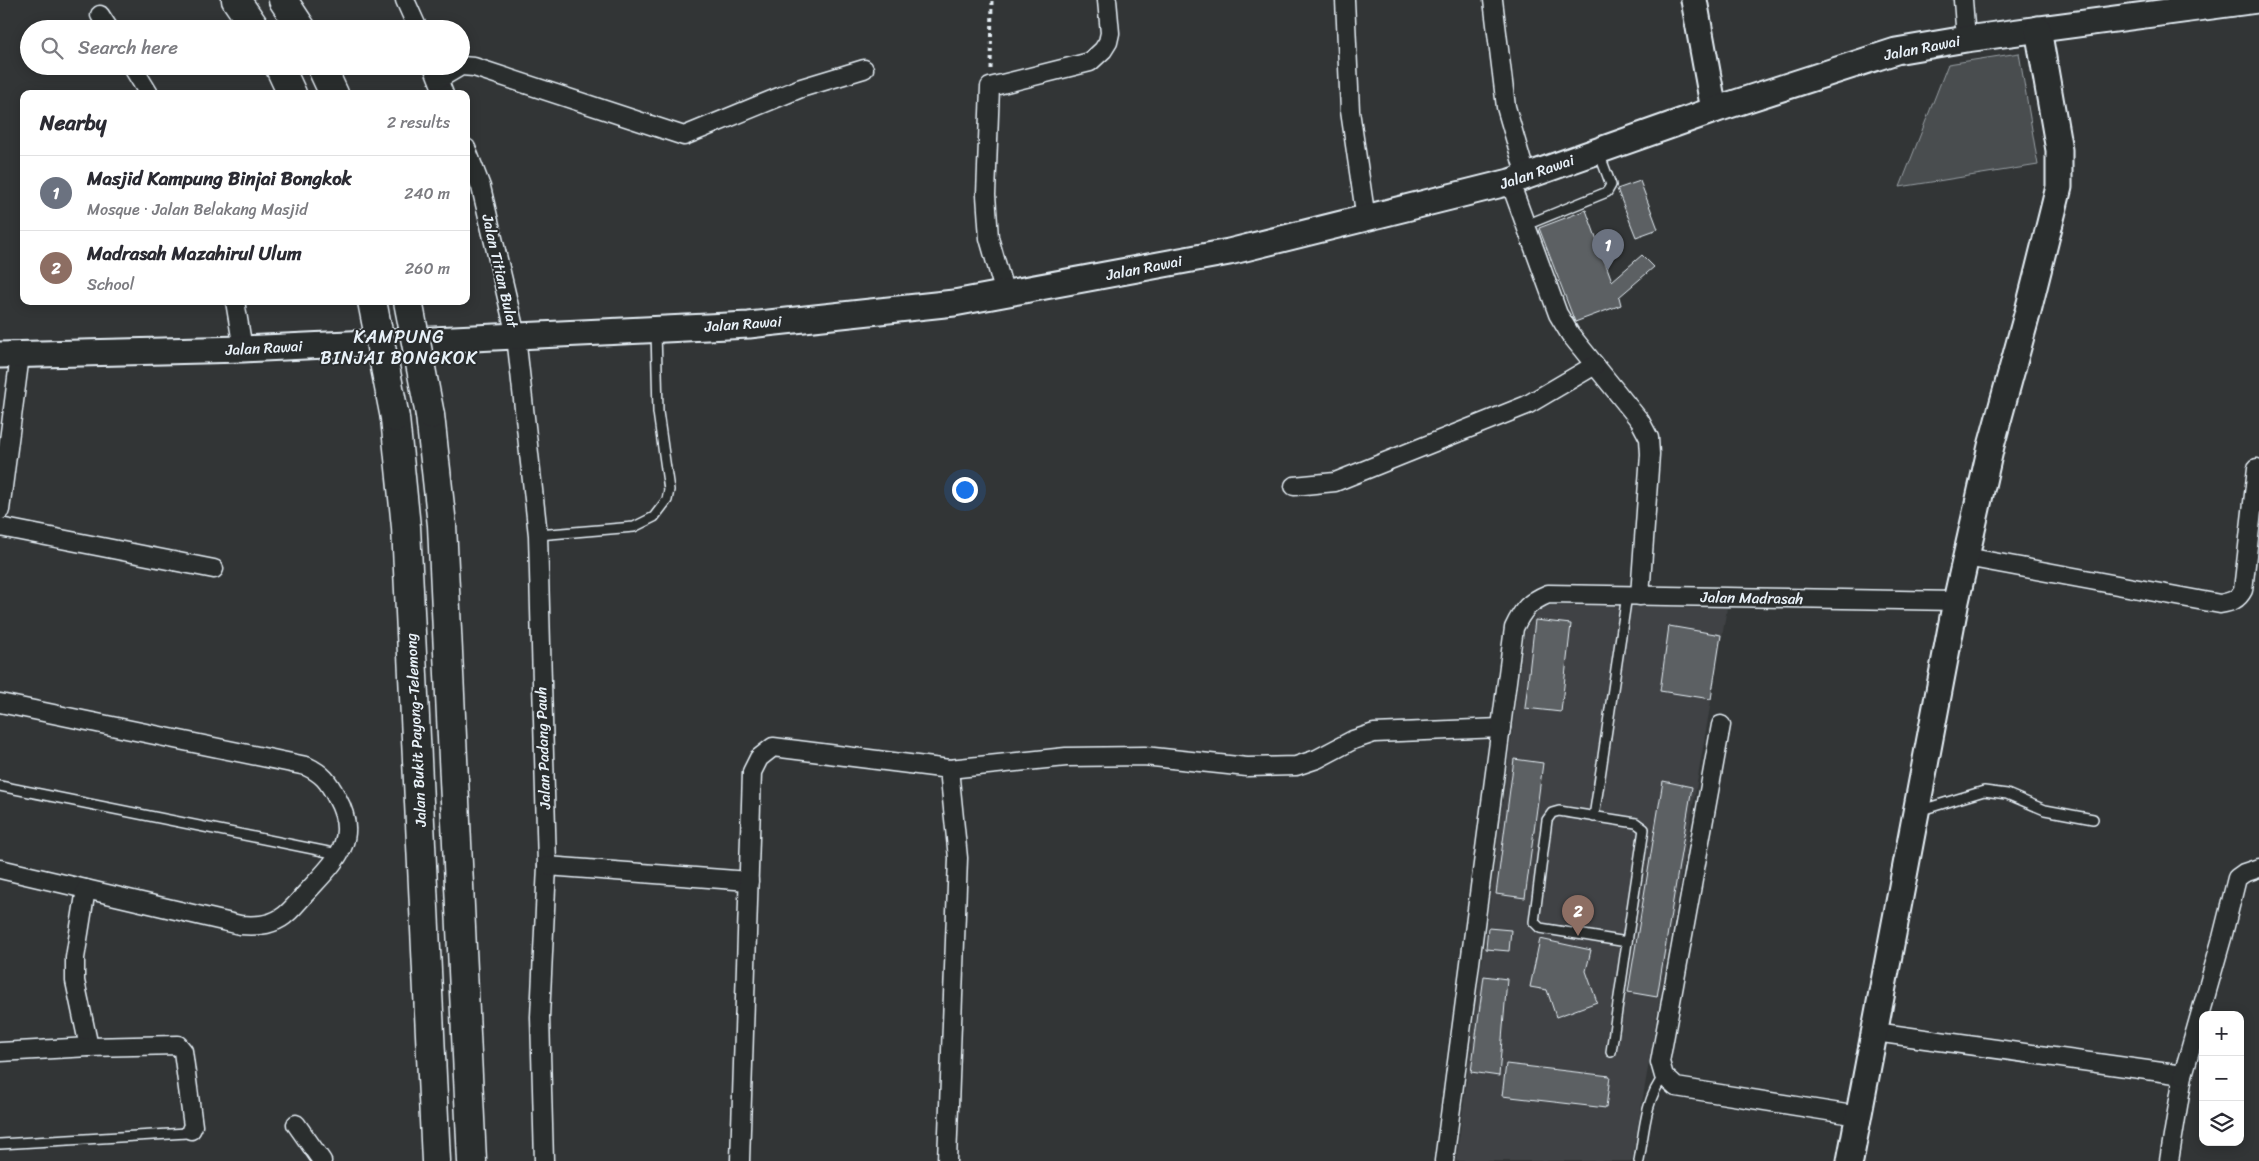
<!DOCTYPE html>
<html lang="en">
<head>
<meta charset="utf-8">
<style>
  :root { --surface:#fff; --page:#f2f2f3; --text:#2b2b33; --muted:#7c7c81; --line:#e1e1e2; --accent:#ea580c }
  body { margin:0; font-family:Sriracha,sans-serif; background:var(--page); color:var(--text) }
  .controls { position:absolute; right:15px; bottom:15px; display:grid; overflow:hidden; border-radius:10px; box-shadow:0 2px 12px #0003 }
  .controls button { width:45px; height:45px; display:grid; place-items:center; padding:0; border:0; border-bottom:1px solid var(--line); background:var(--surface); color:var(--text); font:25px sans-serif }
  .you { position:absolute; left:964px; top:489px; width:18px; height:18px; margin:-12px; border:4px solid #fff; border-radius:50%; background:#1a73e8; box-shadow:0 0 0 8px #1a73e833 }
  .badge { display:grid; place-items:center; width:32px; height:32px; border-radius:50%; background:var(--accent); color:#fff; font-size:16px; font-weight:700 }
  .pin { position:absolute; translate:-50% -41px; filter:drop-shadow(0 1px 2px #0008) }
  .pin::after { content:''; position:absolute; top:26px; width:18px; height:15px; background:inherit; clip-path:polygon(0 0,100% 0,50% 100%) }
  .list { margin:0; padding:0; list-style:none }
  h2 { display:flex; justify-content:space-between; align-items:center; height:65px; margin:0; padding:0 20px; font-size:21px }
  h2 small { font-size:16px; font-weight:400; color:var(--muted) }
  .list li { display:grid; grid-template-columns:32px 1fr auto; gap:15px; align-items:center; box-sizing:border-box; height:75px; padding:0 20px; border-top:1px solid var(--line) }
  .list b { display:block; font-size:19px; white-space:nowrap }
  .list p { margin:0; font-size:16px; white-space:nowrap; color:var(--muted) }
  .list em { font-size:16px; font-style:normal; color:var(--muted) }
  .icon { flex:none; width:28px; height:28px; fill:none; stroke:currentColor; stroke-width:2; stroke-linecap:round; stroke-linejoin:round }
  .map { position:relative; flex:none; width:2259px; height:1161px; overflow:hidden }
  .search { position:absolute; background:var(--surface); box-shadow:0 2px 12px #0003; left:20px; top:20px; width:450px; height:55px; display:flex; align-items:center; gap:12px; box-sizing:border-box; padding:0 18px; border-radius:28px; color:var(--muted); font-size:19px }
  .panel { position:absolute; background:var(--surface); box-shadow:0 2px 12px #0003; left:20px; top:90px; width:450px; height:215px; border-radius:10px }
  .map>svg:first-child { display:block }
  .built { fill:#3f4244 }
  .green { fill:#494d4f; stroke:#989fa4 }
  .building { fill:#5c6063; stroke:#e8f1f8 }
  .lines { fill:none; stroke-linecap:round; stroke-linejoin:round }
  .lane-casing { stroke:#e8f1f8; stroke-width:12 }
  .street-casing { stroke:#e8f1f8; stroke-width:21 }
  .secondary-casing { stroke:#e8f1f8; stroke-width:29 }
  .highway-casing { stroke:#e8f1f8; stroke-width:31 }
  .path { stroke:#e8f1f8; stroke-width:3; stroke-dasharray:4 4; stroke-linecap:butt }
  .lane { stroke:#2a2d2e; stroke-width:9 }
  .street { stroke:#2a2d2e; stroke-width:18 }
  .secondary { stroke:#2a2d2e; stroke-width:25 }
  .highway { stroke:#2a2d2e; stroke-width:28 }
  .highway-bridge-casing { stroke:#e8f1f8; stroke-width:31; stroke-linecap:butt }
  .highway-bridge { stroke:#2a2d2e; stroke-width:28 }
  .labels { text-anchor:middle; stroke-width:4; stroke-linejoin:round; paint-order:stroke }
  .street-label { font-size:15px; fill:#e8f1f8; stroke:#2a2d2e }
  .quarter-label { font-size:18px; letter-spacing:1px; fill:#e8f1f8; stroke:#2a2d2e }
</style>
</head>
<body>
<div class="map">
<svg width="2259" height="1161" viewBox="0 0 2259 1161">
  <rect width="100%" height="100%" fill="#323536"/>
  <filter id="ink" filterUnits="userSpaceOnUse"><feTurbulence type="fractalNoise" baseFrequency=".02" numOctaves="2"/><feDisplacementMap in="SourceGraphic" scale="10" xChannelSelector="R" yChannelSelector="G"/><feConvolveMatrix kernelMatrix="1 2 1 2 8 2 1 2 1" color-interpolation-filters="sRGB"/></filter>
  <g filter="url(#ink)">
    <polygon class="built" points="1551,605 1727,608 1632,1161 1456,1161 1525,631 1539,610"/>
    <polygon class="green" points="2019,53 2038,165 1900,187 1948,64"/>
    <g class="building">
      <polygon points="1640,181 1658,229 1636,237 1617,189"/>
      <polygon points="1586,210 1612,281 1642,255 1654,267 1619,297 1621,305 1575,322 1539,228"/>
      <polygon points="1535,620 1571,624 1561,712 1525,708"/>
      <polygon points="1669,626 1721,635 1711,699 1660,691"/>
      <polygon points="1514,759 1543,763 1525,898 1496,894"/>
      <polygon points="1663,781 1692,787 1657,997 1628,992"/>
      <polygon points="1488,928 1511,930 1509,951 1486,949"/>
      <polygon points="1540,939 1591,950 1586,971 1597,1002 1556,1017 1547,990 1530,987"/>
      <polygon points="1484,976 1507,979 1499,1076 1471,1072"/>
      <polygon points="1506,1064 1610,1076 1606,1108 1502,1096"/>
    </g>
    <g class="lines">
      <g class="lane-casing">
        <g id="lane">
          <polyline points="1526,225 1607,192 1611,185 1599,153"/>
          <polyline points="538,535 634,527 654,517 667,500 669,490 658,412 656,330"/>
          <polyline points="0,786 338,854"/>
          <polygon points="1559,811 1636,823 1644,829 1627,942 1540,928 1534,922 1547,820 1552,813"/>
          <polyline points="1918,811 1984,791 2007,794 2045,810 2093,819"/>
          <polyline points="1594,817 1627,595"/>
          <polyline points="1611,1052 1627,942"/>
          <polyline points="0,1144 187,1133 191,1130"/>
          <path d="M1639,1161C1644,1133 1645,1099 1664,1076"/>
        </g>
      </g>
      <g class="street-casing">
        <g id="street">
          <polyline points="405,0 418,29"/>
          <polyline points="1345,0 1350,111 1366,219"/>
          <polyline points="1493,0 1506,107 1526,176"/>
          <polyline points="1963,0 1966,39"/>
          <polyline points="100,15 109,29"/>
          <polyline points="132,66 149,94"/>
          <polyline points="433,66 444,94"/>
          <polyline points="439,79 461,66 474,67 684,136 801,88 864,69"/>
          <polyline points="466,148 481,187 516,336 538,535 547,866 540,1017 544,1161"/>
          <polyline points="1510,182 1558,314 1570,334 1640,421 1649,438 1650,454 1640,596"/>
          <polyline points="1005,294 989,238 986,195 990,87 1090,62 1103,50 1108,42 1110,33 1107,0"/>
          <polyline points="235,301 243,349"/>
          <polyline points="1294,486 1335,482 1527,405 1595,365"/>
          <polyline points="0,510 20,355"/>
          <polyline points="0,527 214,569"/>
          <path d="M1966,557L2220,604C2231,602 2238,600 2243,590L2257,468"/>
          <path d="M0,703L306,766C323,774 328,781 337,798C360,840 336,860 308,891C300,899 291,912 281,918C268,926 254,926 240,925L0,869"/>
          <polyline points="1721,725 1660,1062 1664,1076 1676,1087 1859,1116"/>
          <polyline points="547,866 749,881"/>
          <polyline points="86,889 75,958 75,981 89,1047"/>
          <polyline points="1875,1032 2183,1075 2169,1161"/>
          <polyline points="0,1052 89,1047 178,1045 183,1051 193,1126 191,1130"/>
          <polyline points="2183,1075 2222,938 2237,878 2244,873 2259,868"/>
          <polyline points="296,1124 322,1161"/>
          <polyline points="740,1161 752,772 759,758 773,747 949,769 1066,757 1144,756 1247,767 1296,766 1317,759 1353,740 1374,733 1501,728"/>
          <polyline points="947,1161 958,858 949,769"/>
          <path d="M1444,1161L1514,628C1523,609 1529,602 1548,594L1956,601"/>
        </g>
      </g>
      <g class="secondary-casing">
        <g id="secondary">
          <polyline points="1694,0 1714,110"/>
          <polyline points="0,355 243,349 749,325 954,303 1229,252 1510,182 1714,110 1896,51 1966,39 2257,0"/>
          <polyline points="1850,1161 1956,601 1991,446 2028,311 2059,187 2059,150 2038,29"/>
        </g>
      </g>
      <g class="highway-casing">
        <g id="highway">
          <polyline points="236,0 256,29"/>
          <polyline points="283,0 302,29"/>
          <polyline points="279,66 292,94"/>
          <polyline points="321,66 334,94"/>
          <polyline points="430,415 442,525 472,1161"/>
          <polyline points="395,418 406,527 436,1161"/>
        </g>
      </g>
      <polyline class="path" points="991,69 992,0"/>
      <use href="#lane" class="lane"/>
      <use href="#street" class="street"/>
      <use href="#secondary" class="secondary"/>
      <use href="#highway" class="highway"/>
      <g class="highway-bridge-casing">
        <g id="highway-bridge">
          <polyline points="372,301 395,418"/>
          <polyline points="408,301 430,415"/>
        </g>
      </g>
      <use href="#highway-bridge" class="highway-bridge"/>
    </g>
  </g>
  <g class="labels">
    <g class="street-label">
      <text transform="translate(1922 48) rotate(-11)" y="5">Jalan Rawai</text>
      <text transform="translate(1537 172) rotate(-19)" y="5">Jalan Rawai</text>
      <text transform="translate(1144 268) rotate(-11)" y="5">Jalan Rawai</text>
      <text transform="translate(500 271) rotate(77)" y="5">Jalan Titian Bulat</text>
      <text transform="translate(743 324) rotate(-4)" y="5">Jalan Rawai</text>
      <text transform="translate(264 348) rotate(-3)" y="5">Jalan Rawai</text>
      <text transform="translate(1752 598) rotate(1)" y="5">Jalan Madrasah</text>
      <text transform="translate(416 730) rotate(-93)" y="5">Jalan Bukit Payong-Telemong</text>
      <text transform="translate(543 748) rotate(-92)" y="5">Jalan Padang Pauh</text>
    </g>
    <g class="quarter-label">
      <text x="399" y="343">KAMPUNG<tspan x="399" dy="21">BINJAI BONGKOK</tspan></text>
    </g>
  </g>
</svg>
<div class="controls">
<button>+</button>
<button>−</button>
<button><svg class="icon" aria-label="layers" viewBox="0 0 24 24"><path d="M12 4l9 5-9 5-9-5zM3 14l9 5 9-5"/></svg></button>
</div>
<div class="you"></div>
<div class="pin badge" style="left:1608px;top:270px;background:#6b7280">1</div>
<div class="pin badge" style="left:1578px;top:936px;background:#8d6e63">2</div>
<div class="search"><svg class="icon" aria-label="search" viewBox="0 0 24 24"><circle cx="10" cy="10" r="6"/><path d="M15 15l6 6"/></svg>Search here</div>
<section class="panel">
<h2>Nearby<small>2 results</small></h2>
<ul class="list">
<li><span class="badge" style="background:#6b7280">1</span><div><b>Masjid Kampung Binjai Bongkok</b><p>Mosque · Jalan Belakang Masjid</p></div><em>240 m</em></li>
<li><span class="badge" style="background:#8d6e63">2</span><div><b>Madrasah Mazahirul Ulum</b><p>School</p></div><em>260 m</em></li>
</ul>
</section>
</div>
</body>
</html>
